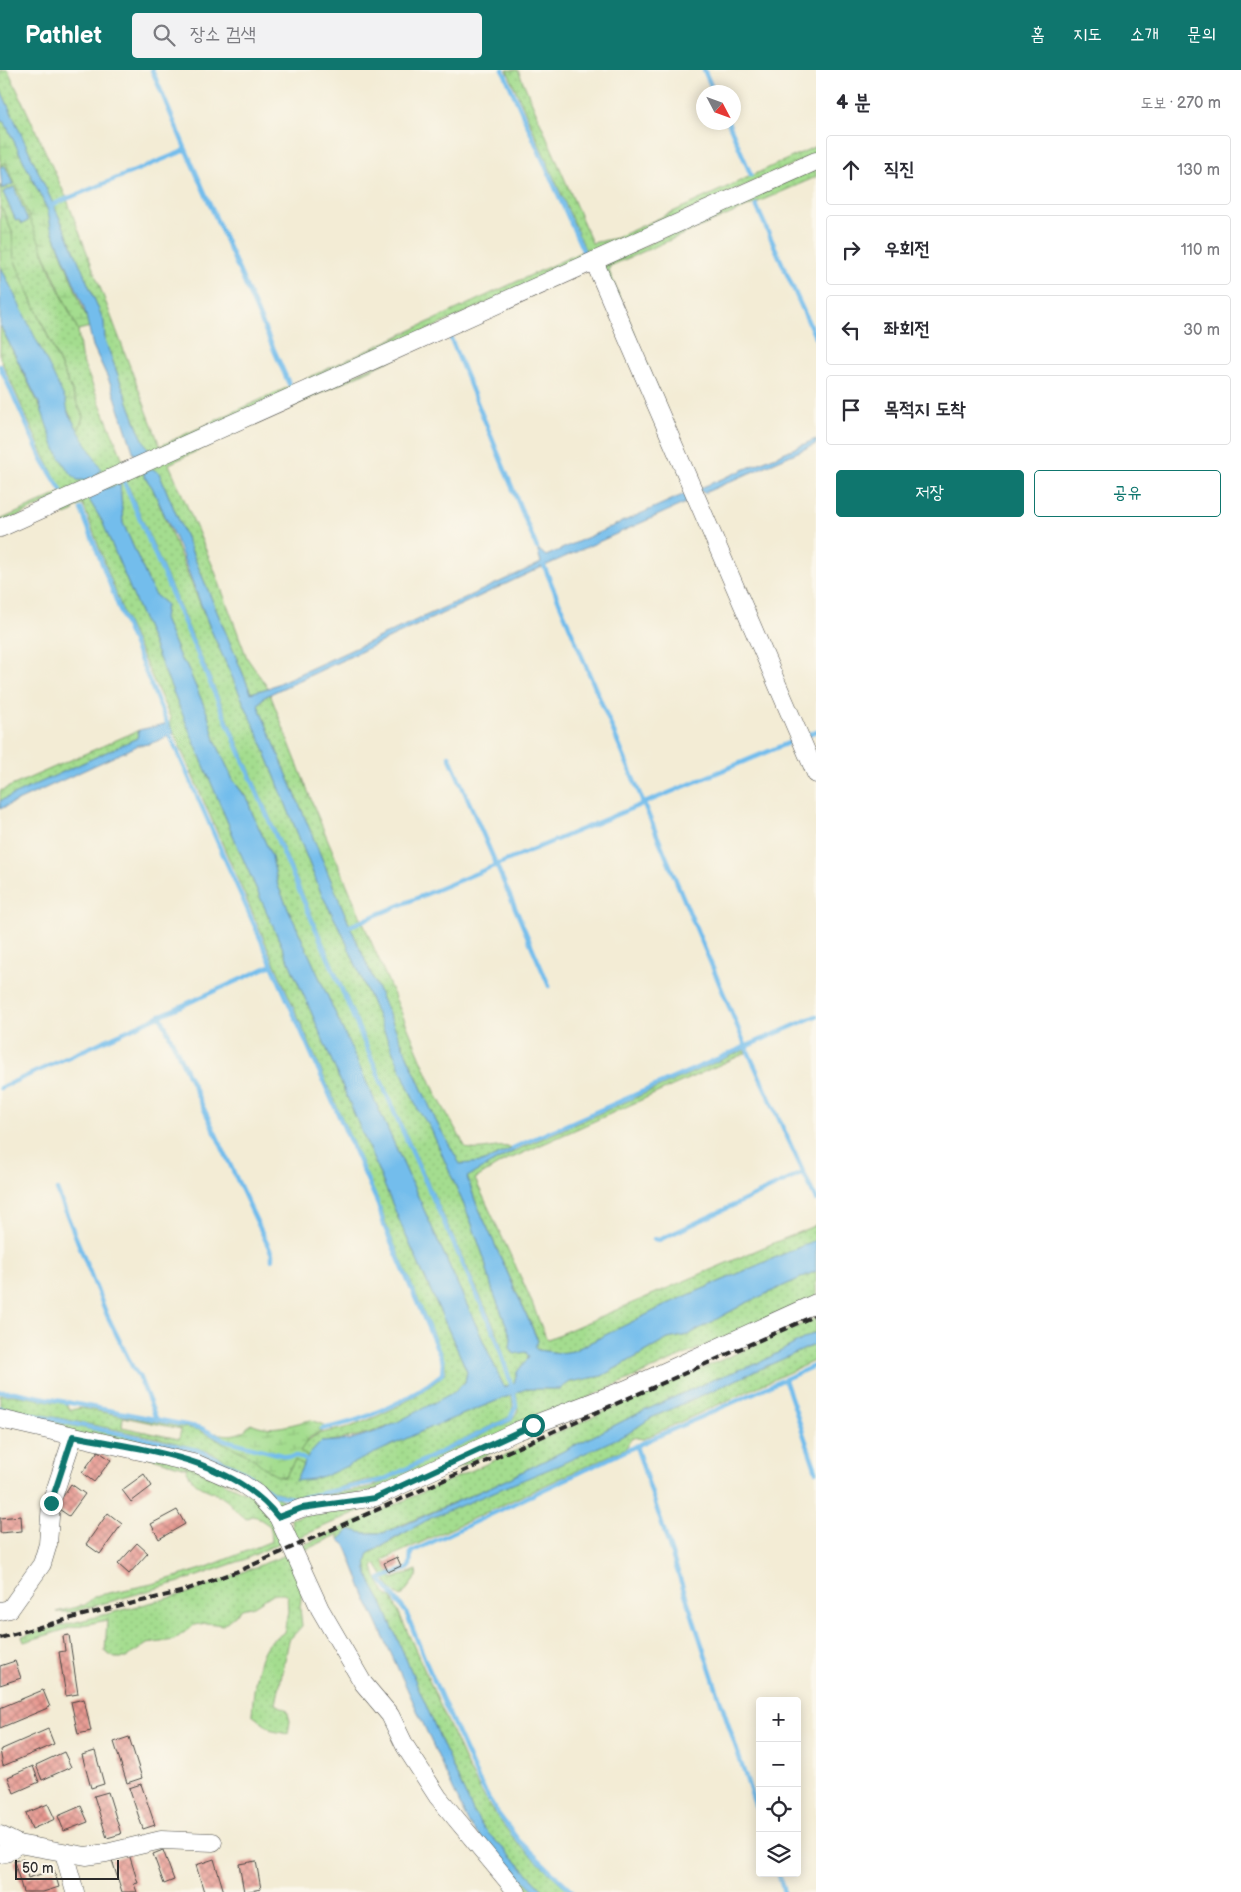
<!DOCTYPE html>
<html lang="ko">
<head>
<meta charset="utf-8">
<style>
  :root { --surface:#fff; --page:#f2f2f3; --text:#2b2b33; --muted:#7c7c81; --line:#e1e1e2; --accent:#0f766e }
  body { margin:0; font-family:"Balsamiq Sans","Poor Story",sans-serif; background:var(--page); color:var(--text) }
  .controls { position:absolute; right:15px; bottom:15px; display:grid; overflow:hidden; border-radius:5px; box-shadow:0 2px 12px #0003 }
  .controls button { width:45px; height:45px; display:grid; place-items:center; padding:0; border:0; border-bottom:1px solid var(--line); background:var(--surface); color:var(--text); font:25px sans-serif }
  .compass { position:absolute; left:696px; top:15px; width:45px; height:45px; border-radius:50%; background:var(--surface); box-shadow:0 2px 12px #0003; rotate:131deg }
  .scale { position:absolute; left:15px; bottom:12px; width:104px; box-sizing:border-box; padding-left:5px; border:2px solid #2b2b2b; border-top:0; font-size:14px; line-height:18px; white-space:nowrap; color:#2b2b2b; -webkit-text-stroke:4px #fbf7ec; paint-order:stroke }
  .stop { position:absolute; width:15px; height:15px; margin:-11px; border:4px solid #0f766e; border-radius:50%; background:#fff }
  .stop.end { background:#0f766e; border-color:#fff; box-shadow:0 1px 5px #0008 }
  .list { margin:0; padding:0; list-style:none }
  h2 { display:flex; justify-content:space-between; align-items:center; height:65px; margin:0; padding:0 20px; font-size:21px }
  h2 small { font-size:16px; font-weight:400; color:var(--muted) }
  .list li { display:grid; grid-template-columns:32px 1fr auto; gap:15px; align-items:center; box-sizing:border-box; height:70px; margin:0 10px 10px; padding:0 10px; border:1px solid var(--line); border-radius:5px }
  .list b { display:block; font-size:19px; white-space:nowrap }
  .list em { font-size:16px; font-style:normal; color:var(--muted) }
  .actions { display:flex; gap:10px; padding:15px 20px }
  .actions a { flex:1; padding:11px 0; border:1px solid var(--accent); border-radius:5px; text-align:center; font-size:18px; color:var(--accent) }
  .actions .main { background:var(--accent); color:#fff }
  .icon { flex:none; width:28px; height:28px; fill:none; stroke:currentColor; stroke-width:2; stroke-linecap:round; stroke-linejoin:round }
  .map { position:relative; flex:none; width:816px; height:1822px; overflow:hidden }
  header { display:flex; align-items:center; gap:30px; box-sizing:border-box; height:70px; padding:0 25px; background:var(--accent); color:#fff }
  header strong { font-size:24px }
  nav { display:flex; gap:28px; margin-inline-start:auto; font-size:18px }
  .search { width:350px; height:45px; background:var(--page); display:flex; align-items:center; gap:12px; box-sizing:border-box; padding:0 18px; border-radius:5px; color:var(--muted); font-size:19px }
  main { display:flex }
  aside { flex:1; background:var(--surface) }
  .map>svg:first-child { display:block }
  .grass { fill:url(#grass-dots); stroke:#68845d; fill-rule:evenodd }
  .wetland { fill:url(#wetland-marsh); stroke:#68845d }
  .water { fill:#73bdec; stroke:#4f748c }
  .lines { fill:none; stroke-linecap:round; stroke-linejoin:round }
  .stream { stroke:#73bdec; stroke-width:4.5 }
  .building { fill:url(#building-cross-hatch) }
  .minor-casing { stroke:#494844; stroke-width:19 }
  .minor { stroke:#fff; stroke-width:18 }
  .rail { stroke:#2b2b2b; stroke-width:4; stroke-dasharray:8 4; stroke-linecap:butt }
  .route { stroke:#0f766e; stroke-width:6 }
</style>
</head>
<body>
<header>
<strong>Pathlet</strong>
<div class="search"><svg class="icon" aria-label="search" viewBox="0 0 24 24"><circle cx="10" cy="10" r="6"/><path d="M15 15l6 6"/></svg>장소 검색</div>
<nav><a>홈</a><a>지도</a><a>소개</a><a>문의</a></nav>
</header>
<main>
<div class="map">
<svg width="816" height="1822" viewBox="0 0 816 1822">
  <defs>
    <pattern id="grass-dots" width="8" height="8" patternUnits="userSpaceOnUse" patternTransform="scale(1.25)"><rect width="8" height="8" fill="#a4dd8f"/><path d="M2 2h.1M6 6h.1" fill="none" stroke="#8dbe7c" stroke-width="1.8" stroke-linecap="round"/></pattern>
    <pattern id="wetland-marsh" width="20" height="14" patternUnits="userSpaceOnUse" patternTransform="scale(1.25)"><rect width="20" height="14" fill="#a4dd8f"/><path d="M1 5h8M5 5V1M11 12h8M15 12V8" fill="none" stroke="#8dbe7c"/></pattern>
    <pattern id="building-cross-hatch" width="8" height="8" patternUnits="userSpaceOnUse" patternTransform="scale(1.25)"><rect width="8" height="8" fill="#e89890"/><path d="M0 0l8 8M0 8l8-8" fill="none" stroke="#bc7c76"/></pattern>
  </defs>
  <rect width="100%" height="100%" fill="#fbf7ec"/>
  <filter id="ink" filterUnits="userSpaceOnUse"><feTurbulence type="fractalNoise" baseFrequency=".02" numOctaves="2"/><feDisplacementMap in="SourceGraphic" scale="10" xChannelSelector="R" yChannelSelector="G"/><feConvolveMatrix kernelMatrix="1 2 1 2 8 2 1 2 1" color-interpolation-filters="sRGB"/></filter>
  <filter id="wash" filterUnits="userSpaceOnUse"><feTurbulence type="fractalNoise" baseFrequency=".0096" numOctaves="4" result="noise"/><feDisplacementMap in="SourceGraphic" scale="20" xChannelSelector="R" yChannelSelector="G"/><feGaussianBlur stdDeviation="1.12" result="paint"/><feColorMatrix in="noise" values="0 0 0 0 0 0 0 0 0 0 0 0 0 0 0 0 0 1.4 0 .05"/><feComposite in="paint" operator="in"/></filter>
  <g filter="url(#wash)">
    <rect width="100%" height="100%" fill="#f3ecd5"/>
    <g class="grass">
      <path d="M0,0H8L66,127L160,376L581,182L584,189L0,454V450L63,422L45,388L0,288V255C13,282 26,308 39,335C53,362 54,386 77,410C88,411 95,409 101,399L78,362L83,346L14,189L12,162L0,134V115L2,119L13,114L5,96L0,97V95L6,92L32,152L52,205L78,260L81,287L123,390L144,386L148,381L138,359L105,270L104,252L71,173L0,18ZM13,117L28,151L22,154L19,150L16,151L3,122Z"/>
      <polygon points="507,0 518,0 592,173 616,168 816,76 816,84 588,186"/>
      <polygon points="816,96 816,107 610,196 609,201 701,427 601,196"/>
      <path d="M445,265L169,394L214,499L247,588L268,618L251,623L159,403L144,402V406L152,417L210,558L260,669L321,823L343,865L418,1040L430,1057L470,1149L484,1188L492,1219L511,1267L510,1278L526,1282L529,1287L517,1302L514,1314H512L498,1265L397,1044L126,411L123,409L394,1045L494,1267L510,1315L504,1317L278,816L272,787L250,738V732L233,710L215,670L208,645L186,594L181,590L164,549L166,534L154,524L123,453L120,415L104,419L88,428L102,451L240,782L312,944L402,1157L467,1301L465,1312C429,1345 369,1368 321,1372L308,1387L299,1381C315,1360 322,1364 345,1358C371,1352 428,1323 445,1303V1292L387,1157L380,1135L174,663L169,653L171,649L126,550L83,434L74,438L73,442L65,445L63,441L0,467V461Z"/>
      <path d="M270,624L316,742L436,1024L466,1078C482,1083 498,1073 513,1078L482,1092L460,1095L436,1051L350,856L258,635L263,628Z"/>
      <polygon points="139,660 137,668 0,731 0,721"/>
      <polygon points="744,980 746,983 503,1092 475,1109 529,1225 545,1266 548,1269 816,1155 816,1170 670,1233 573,1281 560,1283 538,1280 535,1277 538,1270 475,1130 467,1106 514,1081"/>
      <polygon points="816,1201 816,1227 382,1418 282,1440 260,1421 0,1341 152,1372 207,1387 236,1400 263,1420 286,1432 371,1417 383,1412 511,1351 518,1341 516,1323 526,1319 560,1319 570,1312 602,1306 668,1269 688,1265 744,1234"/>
      <polygon points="816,1248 816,1262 761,1292 712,1310 635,1345 508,1409 383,1463 363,1463 350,1459 339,1470 339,1464 301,1482 299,1477"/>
      <path d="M816,1274V1290L643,1369L632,1367L626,1378L383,1490L393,1509L416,1500L417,1506L401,1527L391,1519L376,1494L373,1497L376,1507L386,1525L391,1527L395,1534L468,1698L489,1736L517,1773L570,1822H546L484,1759L474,1743L452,1696L382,1533C374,1518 361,1500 369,1483C391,1473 411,1458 432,1447C505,1413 583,1390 651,1348Z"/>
      <path d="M0,1325H14L67,1334L70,1340L81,1338L199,1360L249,1385L280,1407H285L295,1390L303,1395L295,1411L359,1390L429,1358L511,1325C513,1334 514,1339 509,1347L380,1410H367L298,1428L273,1421L243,1399L207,1381L157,1368L0,1336ZM123,1347L181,1359L179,1369L122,1357Z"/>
      <polygon points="608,1331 293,1470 291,1449 344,1433"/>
      <path d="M185,1395L258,1428L284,1471L243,1490L183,1511L73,1542H56L85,1535L95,1526L152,1514L202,1499L272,1471L270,1456L257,1447L251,1446L247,1449C237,1445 234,1436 226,1430C208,1416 194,1422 185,1395Z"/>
      <path d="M291,1483L303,1510L300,1538L302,1556L289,1570L276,1634L287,1640L290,1651L288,1664L273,1661L252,1645C253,1627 256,1583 271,1571C276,1567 280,1566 284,1562L288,1542L287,1524H273L254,1536L242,1539L223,1555L206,1553L194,1555L174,1570L147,1574L126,1588H115L105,1582L107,1550L73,1557L24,1572L22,1566L192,1522Z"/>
      <polygon points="469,1754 536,1822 526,1822"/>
    </g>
    <g class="wetland">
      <path d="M0,50L5,53L48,141L51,157L90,257L78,260C52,205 30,148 6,93L0,95Z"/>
      <polygon points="0,134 12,162 14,189 83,347 78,362 0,195"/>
      <path d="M311,1350L324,1355L323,1361L310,1367L300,1381L308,1387L303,1395L295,1390L285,1407C270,1407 260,1392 248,1385C236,1379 225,1374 214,1367L216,1363C230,1366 242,1366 251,1353C271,1363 291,1354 311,1350Z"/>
    </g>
    <g class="water">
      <polygon points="0,18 71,173 104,252 105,270 138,359 149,381 144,386 135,387 112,317 93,276 84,237 51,157 48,141 5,53 0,50"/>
      <polygon points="5,96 13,114 2,119 0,97"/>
      <polygon points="14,117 28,151 22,154 19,150 16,151 3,122"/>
      <path d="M0,195L66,331L68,343L101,399C95,409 88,411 77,410L67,399L55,379L39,333L0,255Z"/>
      <polygon points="816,369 816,374 704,423 698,419"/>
      <polygon points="153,399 159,403 251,623 268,618 541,493 537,478 546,486 687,423 690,431 540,498 270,624 263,628 258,635 350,856 436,1051 460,1094 482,1092 513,1078 514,1081 467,1107 475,1130 538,1271 535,1277 538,1280 560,1283 573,1281 670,1233 816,1170 816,1201 744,1234 688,1265 668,1269 602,1306 570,1312 560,1319 526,1319 429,1358 332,1403 313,1409 295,1411 308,1386 321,1372 349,1370 384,1359 454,1322 465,1312 467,1301 402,1157 312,944 240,782 102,451 88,428 104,419 120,414 123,453 154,524 166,534 164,549 181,590 186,594 208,645 215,670 233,710 250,733 250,738 272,787 278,816 504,1317 514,1313 517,1302 529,1287 526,1282 514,1284 510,1278 511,1267 492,1219 484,1188 470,1149 430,1057 418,1040 343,865 321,823 260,669 210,558 179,477 152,417 144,406 144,402"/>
      <path d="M169,653L174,663C162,669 152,675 139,675L0,739V731L137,668L139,660Z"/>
      <path d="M816,1262V1274L651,1348L627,1364L559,1395L431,1448L369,1483C361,1500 374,1518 382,1533L452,1696L474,1743L484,1759L546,1822H536L489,1777L469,1754L367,1531L345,1474L339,1470L350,1459L363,1463H383L404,1455L508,1409L635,1345L712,1310L761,1292Z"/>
    </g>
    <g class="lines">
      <g class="stream">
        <polyline points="152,0 186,80"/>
        <polyline points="503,0 585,185"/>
        <polyline points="704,0 714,22"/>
        <polyline points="728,52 751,105"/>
        <polyline points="54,134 186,80 289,314"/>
        <polyline points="756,135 816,269"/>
        <polyline points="449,264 537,478"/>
        <polyline points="0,296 42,389 61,420"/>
        <polyline points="124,412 396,1046 496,1267 511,1314"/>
        <polyline points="81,439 124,551 167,653"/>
        <polyline points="544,496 746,977 816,1130"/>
        <path d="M170,665L378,1134L384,1155L443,1292L442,1304C409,1331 365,1351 322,1359"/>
        <polyline points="807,665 816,661"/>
        <polyline points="449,686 549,916"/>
        <polyline points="350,856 793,671"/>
        <polyline points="160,945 272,1184 272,1190"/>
        <polyline points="0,1018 272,895"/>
        <polyline points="513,1078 816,946"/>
        <polyline points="57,1120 107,1245 134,1300 139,1306 156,1348"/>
        <polyline points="654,1169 659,1170 803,1103"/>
        <polyline points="785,1310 816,1401"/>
        <polyline points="0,1322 14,1322 201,1358 225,1370 289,1387 297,1386 306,1390"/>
        <polyline points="0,1338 197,1380 241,1400 274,1424 295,1429 383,1410 510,1349 516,1336 514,1324"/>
        <polyline points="636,1376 760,1750"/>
        <polyline points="778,1803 784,1822"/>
        <polyline points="573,1822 519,1771 494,1738 477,1707 428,1597 406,1542 380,1509 407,1499 410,1495 411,1482 636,1376 816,1295"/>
      </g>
    </g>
    <g id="blocks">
      <g class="building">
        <polygon points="98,1381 111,1390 94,1412 82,1403"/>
        <polygon points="144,1404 152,1416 131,1432 122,1420"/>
        <polygon points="71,1414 85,1424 69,1446 56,1437"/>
        <polygon points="177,1440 185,1454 159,1469 151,1454"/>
        <polygon points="108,1443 122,1454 100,1484 86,1474"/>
        <polygon points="21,1446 22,1461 0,1463 0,1448"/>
        <polygon points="137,1473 148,1483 129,1504 118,1494"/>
        <polygon points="397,1487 401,1496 388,1502 384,1493"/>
        <polygon points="69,1565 78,1624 66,1626 59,1582 65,1581 63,1566"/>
        <polygon points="15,1591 21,1608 0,1615 0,1596"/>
        <polygon points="43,1620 50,1637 0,1658 0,1638"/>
        <polygon points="84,1629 91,1661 78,1664 71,1632"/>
        <polygon points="48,1659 54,1674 3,1696 0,1680"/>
        <polygon points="129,1667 142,1708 127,1713 114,1672"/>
        <polygon points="95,1681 104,1714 91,1718 82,1685"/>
        <polygon points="64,1682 71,1697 42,1710 36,1695"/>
        <polygon points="33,1696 39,1712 14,1723 8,1707"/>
        <polygon points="141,1714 155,1755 143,1759 129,1718"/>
        <polygon points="108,1722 121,1764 107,1768 94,1726"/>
        <polygon points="48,1734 55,1749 32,1759 26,1743"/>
        <polygon points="81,1736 88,1752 64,1761 58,1746"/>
        <polygon points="163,1780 174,1810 164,1814 153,1784"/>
        <polygon points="129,1784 138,1813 134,1814 137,1822 122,1822 112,1790"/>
        <polygon points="23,1789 28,1808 54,1800 59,1817 43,1822 23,1822 14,1791"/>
        <polygon points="214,1789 224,1822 204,1822 196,1795"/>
        <polygon points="256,1791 261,1819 244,1822 239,1794"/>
      </g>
    </g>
  </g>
  <g filter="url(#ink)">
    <use href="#blocks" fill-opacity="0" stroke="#494844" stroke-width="1"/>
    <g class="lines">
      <g class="minor-casing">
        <g id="minor">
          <polyline points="594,191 816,704"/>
          <polyline points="0,458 816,91"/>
          <polyline points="0,1349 197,1394 241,1413 257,1424 278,1447 320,1539 363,1613 390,1645 405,1676 438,1727 517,1822"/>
          <polyline points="278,1447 302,1438 375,1427 517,1361 627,1319 816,1233"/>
          <polyline points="0,1541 10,1539 42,1494 48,1474 51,1433 73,1367"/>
          <polyline points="0,1765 18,1774 86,1786 106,1783 161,1770 213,1772"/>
          <polyline points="64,1783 75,1822"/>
          <polyline points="0,1784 6,1783 18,1774"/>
        </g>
      </g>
      <use href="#minor" class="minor"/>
      <polyline class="rail" points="0,1568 83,1545 180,1522 241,1500 816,1245"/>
    </g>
  </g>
  <g class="lines" filter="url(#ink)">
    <path class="route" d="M51,1433L73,1366C143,1380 231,1387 278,1447L302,1438L375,1428L533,1355"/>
  </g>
</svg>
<div class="controls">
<button>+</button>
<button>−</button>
<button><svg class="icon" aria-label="locate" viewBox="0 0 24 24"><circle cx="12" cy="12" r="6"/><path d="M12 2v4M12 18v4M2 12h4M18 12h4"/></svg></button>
<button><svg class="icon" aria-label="layers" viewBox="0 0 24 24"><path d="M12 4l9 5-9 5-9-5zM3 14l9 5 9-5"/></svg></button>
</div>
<svg class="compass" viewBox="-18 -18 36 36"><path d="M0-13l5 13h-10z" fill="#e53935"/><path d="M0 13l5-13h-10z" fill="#7c7c81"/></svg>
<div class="scale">50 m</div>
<div class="stop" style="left:533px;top:1355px"></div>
<div class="stop end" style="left:51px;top:1433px"></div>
</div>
<aside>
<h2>4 분<small>도보 · 270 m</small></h2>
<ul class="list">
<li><svg class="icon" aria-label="ahead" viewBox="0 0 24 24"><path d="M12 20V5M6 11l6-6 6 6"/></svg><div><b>직진</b></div><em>130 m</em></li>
<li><svg class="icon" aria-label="right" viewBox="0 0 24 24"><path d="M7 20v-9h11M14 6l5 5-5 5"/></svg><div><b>우회전</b></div><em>110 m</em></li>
<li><svg class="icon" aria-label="left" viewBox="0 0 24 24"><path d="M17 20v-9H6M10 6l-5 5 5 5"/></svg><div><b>좌회전</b></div><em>30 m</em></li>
<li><svg class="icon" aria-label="arrive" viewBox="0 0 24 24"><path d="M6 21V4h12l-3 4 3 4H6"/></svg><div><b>목적지 도착</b></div></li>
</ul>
<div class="actions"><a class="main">저장</a><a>공유</a></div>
</aside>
</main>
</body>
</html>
